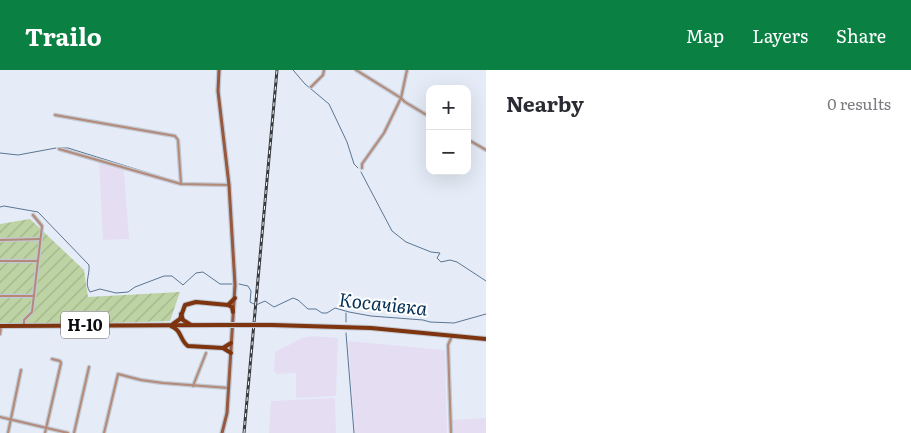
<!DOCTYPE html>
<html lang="en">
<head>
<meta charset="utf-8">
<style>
  :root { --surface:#fff; --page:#f7f7f7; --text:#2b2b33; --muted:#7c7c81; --line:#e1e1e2; --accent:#0b8043 }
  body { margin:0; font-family:Literata,serif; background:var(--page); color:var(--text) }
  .controls { position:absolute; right:15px; top:15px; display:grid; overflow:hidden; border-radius:10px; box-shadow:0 5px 20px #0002 }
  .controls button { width:45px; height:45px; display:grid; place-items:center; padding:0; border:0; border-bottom:1px solid var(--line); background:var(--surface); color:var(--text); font:25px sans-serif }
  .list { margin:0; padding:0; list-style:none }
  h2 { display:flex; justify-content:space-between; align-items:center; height:65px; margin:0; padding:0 20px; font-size:21px }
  h2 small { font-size:16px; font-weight:400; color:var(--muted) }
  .map { position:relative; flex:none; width:486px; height:363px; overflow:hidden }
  header { display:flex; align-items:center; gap:30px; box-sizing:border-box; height:70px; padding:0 25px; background:var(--accent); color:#fff }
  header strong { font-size:24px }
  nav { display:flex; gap:28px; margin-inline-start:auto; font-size:18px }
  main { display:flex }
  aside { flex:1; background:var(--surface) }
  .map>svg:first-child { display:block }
  .industrial { fill:#e5def3 }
  .garden { fill:url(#garden-furrows) }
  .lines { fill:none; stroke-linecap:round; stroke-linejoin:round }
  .stream { stroke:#5a7592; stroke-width:1 }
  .street-casing { stroke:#c2c8d2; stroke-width:4.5 }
  .secondary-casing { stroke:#c2c8d2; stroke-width:5.5 }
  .primary-casing { stroke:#c2c8d2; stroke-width:6 }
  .street { stroke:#b48977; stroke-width:2 }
  .secondary { stroke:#96583e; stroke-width:3 }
  .primary { stroke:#7e340f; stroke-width:4 }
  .rail-casing { stroke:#373a3f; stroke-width:3 }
  .rail { stroke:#fff; stroke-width:1; stroke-dasharray:4; stroke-linecap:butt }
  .primary-bridge-casing { stroke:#c2c8d2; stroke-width:6; stroke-linecap:butt }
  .primary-bridge { stroke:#7e340f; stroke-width:4 }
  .labels { text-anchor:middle; stroke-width:4; stroke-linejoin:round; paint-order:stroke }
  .shield { fill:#fff; stroke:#545558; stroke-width:1 }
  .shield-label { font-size:16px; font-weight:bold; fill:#0a0c10 }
  .water-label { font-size:19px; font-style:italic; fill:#042f55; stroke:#fff }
</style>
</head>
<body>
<header>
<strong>Trailo</strong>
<nav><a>Map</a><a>Layers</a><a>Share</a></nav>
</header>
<main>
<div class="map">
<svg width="486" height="363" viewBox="0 0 486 363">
  <defs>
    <pattern id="garden-furrows" width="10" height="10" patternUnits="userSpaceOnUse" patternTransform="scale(1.25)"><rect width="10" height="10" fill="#bdd3a3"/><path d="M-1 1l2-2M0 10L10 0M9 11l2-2" fill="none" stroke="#a1b48b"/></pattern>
  </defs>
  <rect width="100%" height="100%" fill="#e5ecf7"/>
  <g class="industrial">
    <polygon points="99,92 124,100 129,169 103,170"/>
    <polygon points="313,266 338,268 336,326 296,328 296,303 277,304 274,301 275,282 302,268"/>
    <polygon points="348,271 445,280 447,363 355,363"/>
    <polygon points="335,328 336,363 269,363 271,331"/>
    <polygon points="486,348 486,363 453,363 452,350"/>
  </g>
  <polygon class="garden" points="30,149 84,200 88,227 180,222 170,251 0,257 0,154"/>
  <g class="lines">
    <g class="stream">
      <polyline points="293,0 305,14 329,34 347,72 354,94 358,98"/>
      <polyline points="59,78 68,78 171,110"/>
      <polyline points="0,83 18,85 56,78"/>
      <polyline points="361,102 392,161 406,172 431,182 440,183 437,188 441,192 450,190 457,192 486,211"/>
      <path d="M0,137L4,136L38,142L89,195C90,205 84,213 90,222L100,219L116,223L128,222L135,217L164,206H172L183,215L196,203L203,202L220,214H234"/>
      <polyline points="239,214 248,216 251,221 250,232 256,235 265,231 274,237 293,228 298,230 308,239 316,239 322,243 327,243 335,238 349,242 371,246 423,250 430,252 454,253 486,244"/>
      <polyline points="346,252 346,243"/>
      <polyline points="346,263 354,363"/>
    </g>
    <g class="street-casing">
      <g id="street">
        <polyline points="356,0 401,28 384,63 362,94 362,98"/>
        <polyline points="407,0 401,28 405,32 430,47"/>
        <polyline points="311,17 323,5 324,0"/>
        <polyline points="55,45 175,66 178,70 181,114"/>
        <polyline points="467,69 486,80"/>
        <polyline points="59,79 181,114 229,115"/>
        <polyline points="0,170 40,169"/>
        <polyline points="0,191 38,191"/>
        <polyline points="0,226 34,226"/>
        <polyline points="24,255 24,250 32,242 42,156 33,145"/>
        <polyline points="0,264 1,257"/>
        <polyline points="193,316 206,283"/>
        <polyline points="0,347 68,363"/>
        <polyline points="8,363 21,300"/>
        <polyline points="45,363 61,293 60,291 52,289"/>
        <polyline points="74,363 89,297"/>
        <polyline points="104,363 118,304 141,310 163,313 229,318"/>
        <polyline points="451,363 448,275 452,266"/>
      </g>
    </g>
    <g class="secondary-casing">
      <polyline id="secondary" points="219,0 218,21 229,115 235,215 227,343 222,363"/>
    </g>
    <g class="primary-casing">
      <g id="primary">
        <polyline points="228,235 235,228"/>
        <polyline points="181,244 183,250 191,255"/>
        <polyline points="173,254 180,249 185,235 196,232 228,235 232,237 233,242"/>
        <polyline points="272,255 371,258 486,269"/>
        <polyline points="0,256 221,255"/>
        <path d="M171,256C182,260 180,271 188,276L223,278L231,273"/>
        <polyline points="223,278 231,283"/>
      </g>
    </g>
    <use href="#street" class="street"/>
    <use href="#secondary" class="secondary"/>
    <use href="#primary" class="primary"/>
    <g class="rail-casing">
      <polyline id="rail" points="244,363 277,0"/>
    </g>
    <use href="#rail" class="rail"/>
    <g class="primary-bridge-casing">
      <polyline id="primary-bridge" points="221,255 272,255"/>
    </g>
    <use href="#primary-bridge" class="primary-bridge"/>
  </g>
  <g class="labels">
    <rect class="shield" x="61" y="241.5" width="48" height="27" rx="4"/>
    <g class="shield-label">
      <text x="85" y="261">Н-10</text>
    </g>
    <g class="water-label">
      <text transform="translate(383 234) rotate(6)" y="7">Косачівка</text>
    </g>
  </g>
</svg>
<div class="controls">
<button>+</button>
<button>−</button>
</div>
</div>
<aside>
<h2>Nearby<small>0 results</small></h2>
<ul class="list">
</ul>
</aside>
</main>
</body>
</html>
